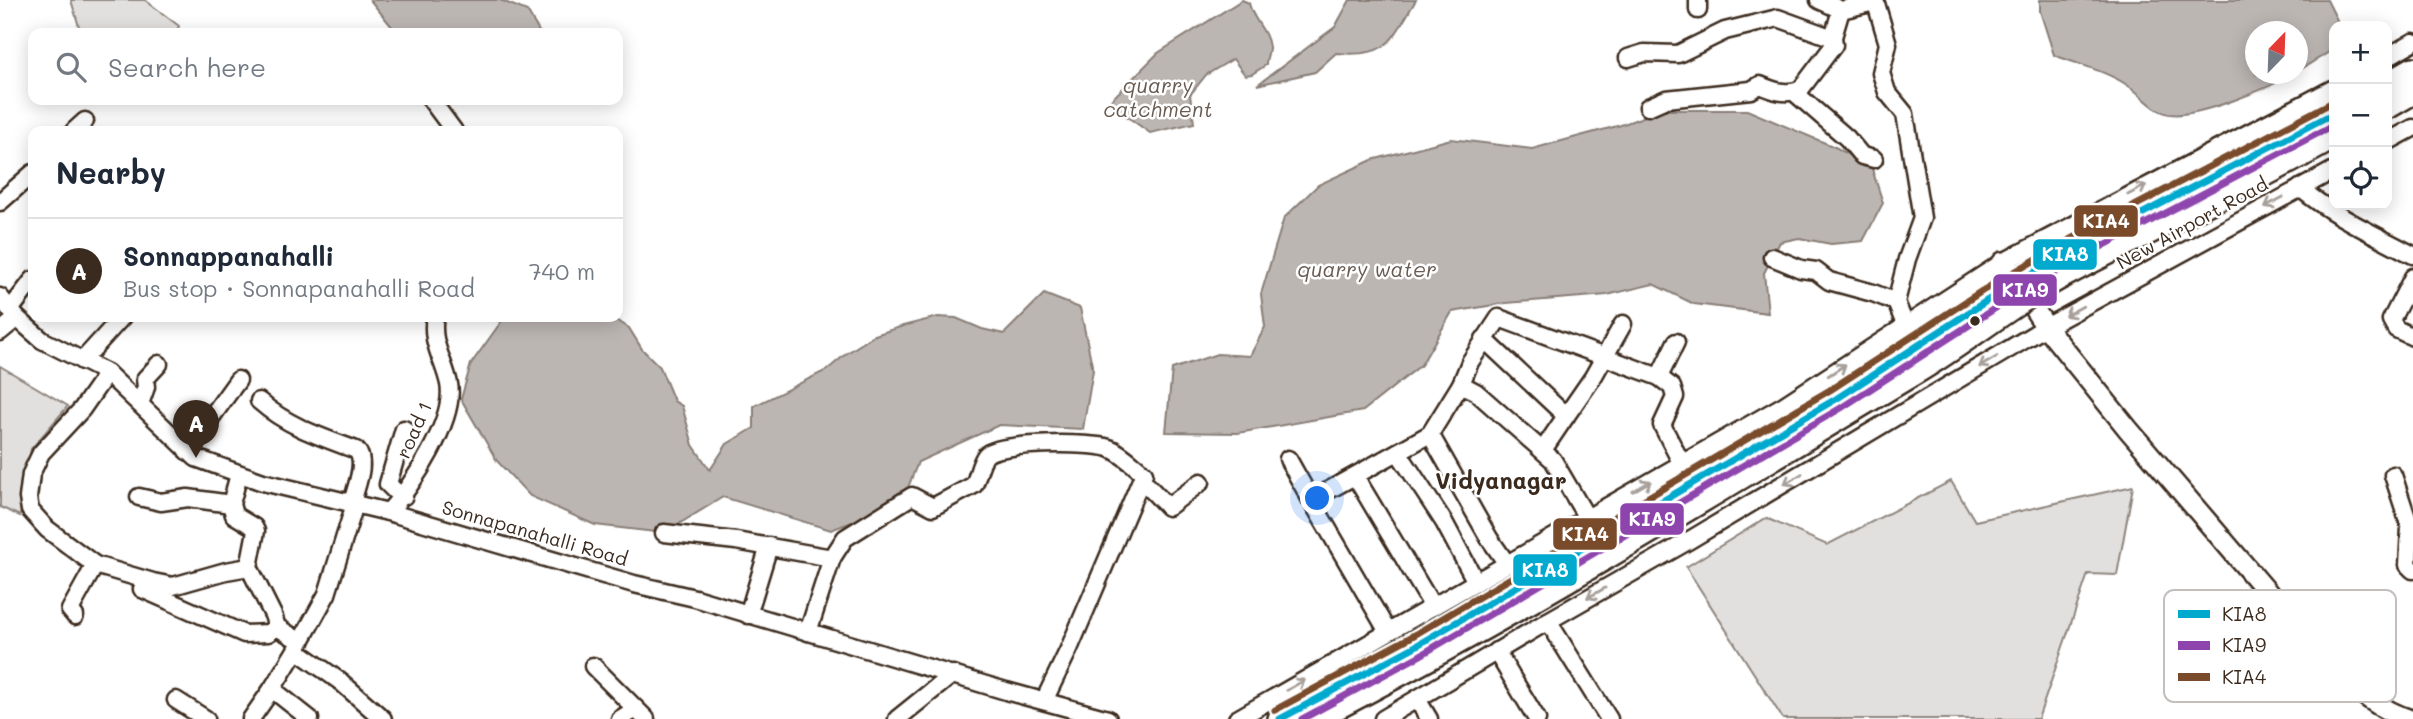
<!DOCTYPE html>
<html lang="en">
<head>
<meta charset="utf-8">
<style>
  :root { --surface:#fff; --page:#f2f2f3; --text:#1f2937; --muted:#747a83; --line:#e0e1e3; --accent:#3b2a1e }
  body { margin:0; font-family:Mali,sans-serif; background:var(--page); color:var(--text) }
  .controls { position:absolute; right:21px; top:21px; display:grid; overflow:hidden; border-radius:14px; box-shadow:0 4px 18px #0003 }
  .controls button { width:63px; height:63px; display:grid; place-items:center; padding:0; border:0; border-bottom:2px solid var(--line); background:var(--surface); color:var(--text); font:35px sans-serif }
  .compass { position:absolute; left:2245px; top:21px; width:63px; height:63px; border-radius:50%; background:var(--surface); box-shadow:0 4px 18px #0003; rotate:23deg }
  .you { position:absolute; left:1318px; top:499px; width:24px; height:24px; margin:-18px; border:5px solid #fff; border-radius:50%; background:#1a73e8; box-shadow:0 0 0 10px #1a73e833 }
  .badge { display:grid; place-items:center; width:46px; height:46px; border-radius:50%; background:var(--accent); color:#fff; font-size:23px; font-weight:700 }
  .pin { position:absolute; translate:-50% -58px; filter:drop-shadow(0 2px 4px #0008) }
  .pin::after { content:''; position:absolute; top:37px; width:24px; height:21px; background:inherit; clip-path:polygon(0 0,100% 0,50% 100%) }
  .list { margin:0; padding:0; list-style:none }
  h2 { display:flex; justify-content:space-between; align-items:center; height:91px; margin:0; padding:0 28px; font-size:30px }
  h2 small { font-size:23px; font-weight:400; color:var(--muted) }
  .list li { display:grid; grid-template-columns:46px 1fr auto; gap:21px; align-items:center; box-sizing:border-box; height:105px; padding:0 28px; border-top:2px solid var(--line) }
  .list b { display:block; font-size:26px; white-space:nowrap }
  .list p { margin:0; font-size:23px; white-space:nowrap; color:var(--muted) }
  .list em { font-size:23px; font-style:normal; color:var(--muted) }
  .icon { flex:none; width:38px; height:38px; fill:none; stroke:currentColor; stroke-width:2; stroke-linecap:round; stroke-linejoin:round }
  .map { position:relative; flex:none; width:2413px; height:719px; overflow:hidden }
  .search { position:absolute; background:var(--surface); box-shadow:0 4px 18px #0003; left:28px; top:28px; width:595px; height:77px; display:flex; align-items:center; gap:18px; box-sizing:border-box; padding:0 24px; border-radius:14px; color:var(--muted); font-size:26px }
  .panel { position:absolute; background:var(--surface); box-shadow:0 4px 18px #0003; left:28px; top:126px; width:595px; height:196px; border-radius:14px }
  .map>svg:first-child { display:block }
  .green { fill:#e2e0de; stroke:#8e857e; stroke-width:2 }
  .water { fill:#bcb6b3; stroke:#887e77; stroke-width:2 }
  .lines { fill:none; stroke-linecap:round; stroke-linejoin:round }
  .minor-casing { stroke:#3b2a1e; stroke-width:21 }
  .major-casing { stroke:#3b2a1e; stroke-width:24 }
  .highway-casing { stroke:#3b2a1e; stroke-width:28 }
  .minor { stroke:#fff; stroke-width:16 }
  .major { stroke:#fff; stroke-width:19 }
  .highway { stroke:#fff; stroke-width:23 }
  .highway-bridge-casing { stroke:#3b2a1e; stroke-width:28; stroke-linecap:butt }
  .highway-bridge { stroke:#fff; stroke-width:23 }
  .bus-1-casing { stroke:#fff; stroke-width:12 }
  .bus-2-casing { stroke:#fff; stroke-width:12 }
  .bus-3-casing { stroke:#fff; stroke-width:12 }
  .bus-1 { stroke:#00a9ce; stroke-width:7 }
  .bus-2 { stroke:#8e44ad; stroke-width:7 }
  .bus-3 { stroke:#7a4b2a; stroke-width:7 }
  .oneway { stroke:#a79f9a }
  .bus-dot { fill:#3b2a1e; stroke:#fff; stroke-width:2.5 }
  .labels { text-anchor:middle; stroke-width:5; stroke-linejoin:round; paint-order:stroke }
  .street-label { font-size:19px; fill:#3b2a1e; stroke:#fff }
  .water-label { font-size:21px; font-style:italic; fill:#685b52; stroke:#fff }
  .quarter-label { font-size:23px; font-weight:bold; fill:#3b2a1e; stroke:#fff }
  .key { fill:#fff; stroke:#c4bfbc; stroke-width:2 }
  .key-label { font-size:19px; fill:#3b2a1e }
  .line-badge { stroke:#fff; stroke-width:2.5 }
  .badge-label { font-size:19px; text-anchor:middle; font-weight:bold; fill:#fff }
</style>
</head>
<body>
<div class="map">
<svg width="2413" height="719" viewBox="0 0 2413 719">
  <rect width="100%" height="100%" fill="#fff"/>
  <filter id="ink" filterUnits="userSpaceOnUse"><feTurbulence type="fractalNoise" baseFrequency=".0143" numOctaves="2"/><feDisplacementMap in="SourceGraphic" scale="14" xChannelSelector="R" yChannelSelector="G"/><feConvolveMatrix kernelMatrix="1 2 1 2 8 2 1 2 1" color-interpolation-filters="sRGB"/></filter>
  <g filter="url(#ink)">
    <g class="green">
      <polygon points="71,0 145,0 179,26 176,33 81,33"/>
      <polygon points="0,366 68,406 31,449 20,516 0,507"/>
      <polygon points="1951,481 1975,521 2133,486 2117,575 2088,574 2038,719 1783,719 1686,567 1766,518 1827,545"/>
    </g>
    <g class="water">
      <polygon points="370,0 500,0 527,11 540,33 397,33"/>
      <path d="M1242,0L1249,3C1252,20 1267,29 1269,47C1269,52 1266,59 1266,65L1252,74L1245,75L1233,59L1206,75L1190,95L1194,123L1150,133L1108,103L1158,53Z"/>
      <path d="M1350,0H1416C1391,41 1389,58 1336,53L1315,72L1257,85L1335,27Z"/>
      <path d="M2040,0H2327L2340,26H2334V49L2298,71V32H2256V74H2293C2269,88 2197,118 2170,114C2154,112 2142,95 2130,87C2108,71 2079,65 2054,55L2040,11Z"/>
      <polygon points="1662,110 1747,110 1837,148 1872,169 1883,203 1863,241 1831,244 1799,238 1780,242 1764,273 1768,313 1694,304 1653,284 1607,295 1506,303 1452,312 1421,365 1363,411 1238,433 1166,432 1172,369 1217,354 1250,356 1265,327 1261,294 1284,218 1318,185 1372,160 1451,139 1532,149 1621,125"/>
      <polygon points="1044,294 1080,308 1093,370 1083,429 999,425 918,462 902,503 831,530 723,497 664,533 595,525 530,496 497,461 461,399 471,364 501,322 501,317 611,317 629,328 642,349 660,367 674,401 682,406 693,445 710,470 727,444 754,428 754,406 827,370 847,353 875,335 903,326 938,317 956,318 982,329 1004,334"/>
    </g>
    <g class="lines">
      <g class="minor-casing">
        <g id="minor">
          <polyline points="1698,0 1698,10"/>
          <polyline points="1819,0 1841,10"/>
          <polyline points="1875,0 1888,44 1881,73 1887,92 1905,114 1922,218 1907,259 1896,302 1904,322"/>
          <polyline points="2387,57 2413,42"/>
          <polyline points="1628,58 1644,53 1678,54 1725,31 1778,18 1833,38"/>
          <polyline points="1794,92 1847,138 1862,156 1874,159"/>
          <polyline points="431,100 454,131"/>
          <path d="M1648,107L1666,99L1751,90L1760,85C1774,91 1785,95 1800,90L1834,45L1833,37L1841,10L1875,2"/>
          <polyline points="74,131 85,121"/>
          <polyline points="2387,142 2413,128"/>
          <path d="M2300,188C2333,216 2374,234 2413,255"/>
          <polyline points="0,202 33,173"/>
          <polyline points="1772,257 1801,269 1816,271 1829,281 1873,293 1896,302"/>
          <polyline points="2413,277 2391,320 2396,329 2413,337"/>
          <polyline points="0,297 17,318 42,340 107,373 196,458 263,482 388,512 634,584 695,598 1006,691 1108,719"/>
          <polyline points="10,310 33,280"/>
          <polyline points="0,332 17,318"/>
          <polyline points="1484,339 1566,416 1543,450"/>
          <polyline points="82,361 122,317"/>
          <polyline points="107,373 82,409 41,453 31,474 28,498 30,510 47,529 95,565 153,582 173,586 226,571 249,567 273,615 277,627 301,642"/>
          <polyline points="1659,377 1676,342"/>
          <polyline points="1461,384 1470,362 1499,318 1659,377 1672,387 1675,397 1662,425 1682,464"/>
          <path d="M259,401C287,426 321,437 356,450C368,461 355,489 352,503"/>
          <polyline points="140,404 146,387 145,379 159,364"/>
          <polyline points="1566,416 1593,377 1623,324"/>
          <polyline points="1430,434 1489,538 1507,564"/>
          <polyline points="187,451 238,380"/>
          <polyline points="1398,452 1444,522 1476,582"/>
          <polyline points="1288,459 1311,500"/>
          <polyline points="239,474 231,504 234,515 254,527 256,531 249,567"/>
          <polyline points="2393,475 2410,527 2408,565 2413,570"/>
          <polyline points="1355,476 1433,607"/>
          <polyline points="1142,480 1168,507 1201,482"/>
          <polyline points="404,496 395,491 388,484 404,429"/>
          <polyline points="139,497 161,502 188,498 231,504"/>
          <polyline points="355,504 327,594 296,650 341,682 383,719"/>
          <path d="M388,512C412,488 456,418 449,384C444,360 430,342 435,317"/>
          <polyline points="664,533 736,541 832,558 808,632"/>
          <path d="M832,558L845,538L912,496L933,507L974,485C978,476 980,462 986,455C997,442 1092,442 1109,448C1121,452 1134,466 1144,473L1069,649L1044,701"/>
          <polyline points="142,589 244,634 268,633 277,627"/>
          <polyline points="748,615 769,546"/>
          <polyline points="75,616 70,610 95,565"/>
          <polyline points="1548,621 1609,719"/>
          <polyline points="1388,632 1311,500 1430,434 1461,384 1476,392 1553,460 1587,518"/>
          <polyline points="296,650 272,689 310,719"/>
          <polyline points="1496,651 1537,719"/>
          <polyline points="593,666 646,719"/>
          <polyline points="1417,699 1429,719"/>
          <polyline points="176,700 206,719"/>
          <polyline points="251,719 272,689"/>
          <polyline points="620,719 636,709"/>
          <polyline points="897,719 953,674"/>
          <polyline points="1237,719 1784,405 2003,262 2334,88"/>
          <polyline points="1383,719 1548,621 1688,541 2046,327 2334,170"/>
        </g>
      </g>
      <g class="major-casing">
        <path id="major" d="M2003,262L2046,327L2128,429L2333,669C2355,688 2379,710 2408,719"/>
      </g>
      <g class="highway-casing">
        <g id="highway">
          <polyline points="2387,84 2413,69"/>
          <polyline points="2387,107 2413,92"/>
          <polyline points="1280,719 1311,701"/>
        </g>
      </g>
      <use href="#minor" class="minor"/>
      <use href="#major" class="major"/>
      <use href="#highway" class="highway"/>
      <g class="highway-bridge-casing">
        <g id="highway-bridge">
          <polyline points="1311,701 1414,647 1836,399 1988,300 2069,252 2334,113"/>
          <path d="M1318,717C1522,612 1717,491 1914,373C1963,344 2007,307 2057,279C2148,230 2244,189 2334,137"/>
        </g>
      </g>
      <use href="#highway-bridge" class="highway-bridge"/>
      <g class="bus-1-casing">
        <polyline id="bus-1" points="1280,719 1414,647 1836,399 1988,300 2069,252 2334,113"/>
      </g>
      <g class="bus-2-casing">
        <polyline id="bus-2" points="1302,719 1419,656 1841,408 1994,309 2074,261 2334,125"/>
      </g>
      <g class="bus-3-casing">
        <polyline id="bus-3" points="1275,710 1409,638 1830,390 1982,291 2064,243 2329,104"/>
      </g>
      <use href="#bus-1" class="bus-1"/>
      <use href="#bus-2" class="bus-2"/>
      <use href="#bus-3" class="bus-3"/>
    </g>
    <defs><path id="oneway-shaft" d="M-6 0H5M1.5-3L5.5 0L1.5 3" fill="none" stroke-width="1.6" stroke-linecap="round" stroke-linejoin="round" transform="scale(1.75)"/></defs>
    <g class="oneway">
      <use href="#oneway-shaft" transform="translate(2137 190) rotate(-28)"/>
      <use href="#oneway-shaft" transform="translate(2274 202) rotate(152)"/>
      <use href="#oneway-shaft" transform="translate(2074 311) rotate(151)"/>
      <use href="#oneway-shaft" transform="translate(1988 362) rotate(149)"/>
      <use href="#oneway-shaft" transform="translate(1837 370) rotate(-33)"/>
      <use href="#oneway-shaft" transform="translate(1793 479) rotate(149)"/>
      <use href="#oneway-shaft" transform="translate(1642 486) rotate(-30)"/>
      <use href="#oneway-shaft" transform="translate(1596 593) rotate(151)"/>
      <use href="#oneway-shaft" transform="translate(1296 685) rotate(-30)"/>
    </g>
  </g>
  <circle class="bus-dot" cx="1975" cy="321" r="6"/>
  <g class="labels">
    <g class="street-label">
      <text transform="translate(2192 223) rotate(-29)" y="7">New Airport Road</text>
      <text transform="translate(414 430) rotate(-66)" y="7">road 1</text>
      <text transform="translate(535 533) rotate(16)" y="7">Sonnapanahalli Road</text>
    </g>
    <g class="water-label">
      <text x="1158" y="93">quarry<tspan x="1158" dy="24">catchment</tspan></text>
      <text x="1367" y="277">quarry water</text>
    </g>
    <g class="quarter-label">
      <text x="1501" y="489">Vidyanagar</text>
    </g>
  </g>
  <rect x="2164" y="590" width="232" height="112" rx="10" class="key"/>
  <rect x="2178" y="610" width="32" height="8" fill="#00a9ce"/>
  <rect x="2178" y="641" width="32" height="9" fill="#8e44ad"/>
  <rect x="2178" y="673" width="32" height="8" fill="#7a4b2a"/>
  <g class="key-label">
    <text x="2222" y="621">KIA8</text>
    <text x="2222" y="652">KIA9</text>
    <text x="2222" y="684">KIA4</text>
  </g>
  <g class="line-badge">
    <rect x="2073" y="204" width="66" height="34" rx="7" fill="#7a4b2a"/>
    <rect x="2032" y="238" width="66" height="33" rx="7" fill="#00a9ce"/>
    <rect x="1992" y="273" width="66" height="34" rx="7" fill="#8e44ad"/>
    <rect x="1619" y="502" width="66" height="34" rx="7" fill="#8e44ad"/>
    <rect x="1552" y="517" width="66" height="34" rx="7" fill="#7a4b2a"/>
    <rect x="1512" y="553" width="66" height="34" rx="7" fill="#00a9ce"/>
  </g>
  <g class="badge-label">
    <text x="2106" y="228">KIA4</text>
    <text x="2065" y="261">KIA8</text>
    <text x="2025" y="297">KIA9</text>
    <text x="1652" y="526">KIA9</text>
    <text x="1585" y="541">KIA4</text>
    <text x="1545" y="577">KIA8</text>
  </g>
</svg>
<div class="controls">
<button>+</button>
<button>−</button>
<button><svg class="icon" aria-label="locate" viewBox="0 0 24 24"><circle cx="12" cy="12" r="6"/><path d="M12 2v4M12 18v4M2 12h4M18 12h4"/></svg></button>
</div>
<svg class="compass" viewBox="-18 -18 36 36"><path d="M0-13l5 13h-10z" fill="#e53935"/><path d="M0 13l5-13h-10z" fill="#747a83"/></svg>
<div class="you"></div>
<div class="pin badge" style="left:196px;top:458px">A</div>
<div class="search"><svg class="icon" aria-label="search" viewBox="0 0 24 24"><circle cx="10" cy="10" r="6"/><path d="M15 15l6 6"/></svg>Search here</div>
<section class="panel">
<h2>Nearby<small></small></h2>
<ul class="list">
<li><span class="badge">A</span><div><b>Sonnappanahalli</b><p>Bus stop · Sonnapanahalli Road</p></div><em>740 m</em></li>
</ul>
</section>
</div>
</body>
</html>
